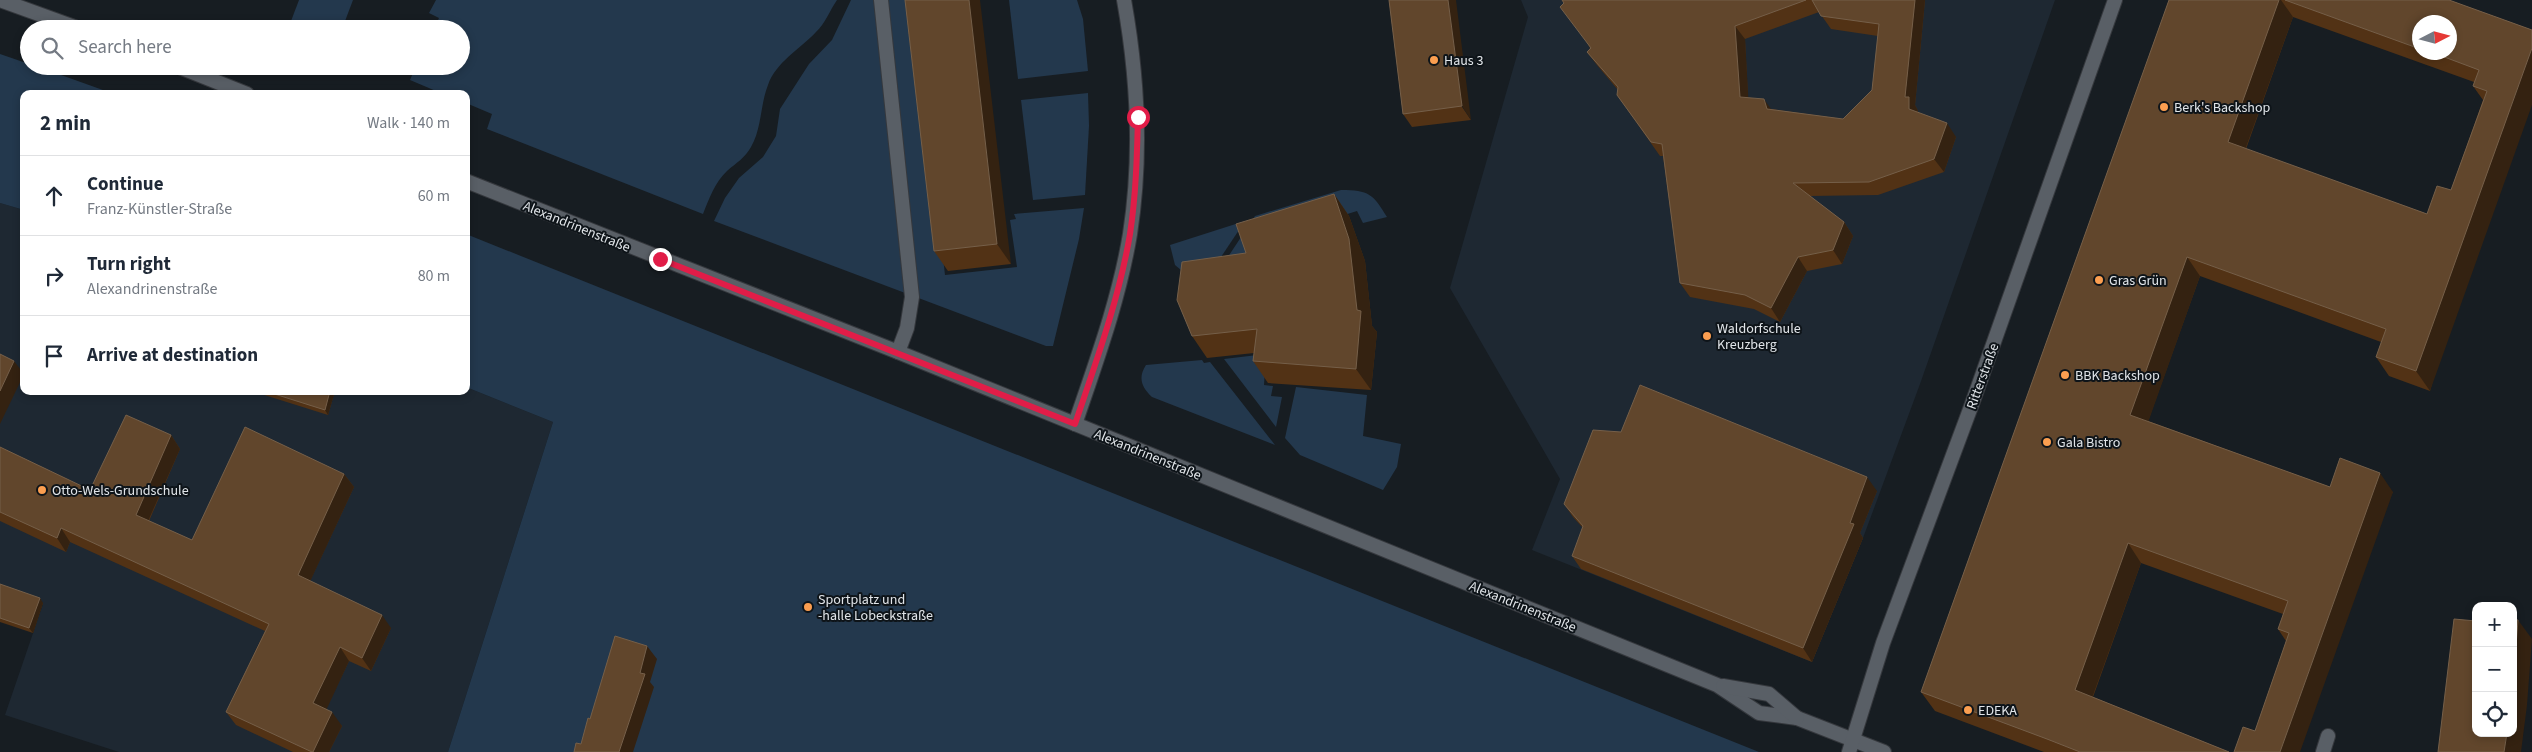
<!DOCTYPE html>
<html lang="en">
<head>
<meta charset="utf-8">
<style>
  :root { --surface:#fff; --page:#f6f6f7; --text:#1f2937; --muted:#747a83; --line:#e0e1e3 }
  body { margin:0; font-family:"Source Sans 3",sans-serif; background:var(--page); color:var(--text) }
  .controls { position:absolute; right:15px; bottom:15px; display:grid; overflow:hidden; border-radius:10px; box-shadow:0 2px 8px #0003 }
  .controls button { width:45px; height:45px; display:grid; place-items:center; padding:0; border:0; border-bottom:1px solid var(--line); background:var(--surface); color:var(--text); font:25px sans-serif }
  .compass { position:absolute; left:2412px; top:15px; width:45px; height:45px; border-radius:50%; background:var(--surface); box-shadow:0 2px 8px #0003; rotate:84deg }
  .stop { position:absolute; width:15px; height:15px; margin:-11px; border:4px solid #e11d48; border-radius:50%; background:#fff }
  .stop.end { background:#e11d48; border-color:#fff; box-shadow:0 1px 5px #0008 }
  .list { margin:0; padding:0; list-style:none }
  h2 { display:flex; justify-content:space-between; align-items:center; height:65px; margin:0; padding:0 20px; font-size:21px }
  h2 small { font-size:16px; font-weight:400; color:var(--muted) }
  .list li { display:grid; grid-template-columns:32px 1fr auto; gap:15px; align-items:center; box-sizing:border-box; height:80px; padding:0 20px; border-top:1px solid var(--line) }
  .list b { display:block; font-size:19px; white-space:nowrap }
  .list p { margin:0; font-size:16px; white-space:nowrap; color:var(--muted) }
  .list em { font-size:16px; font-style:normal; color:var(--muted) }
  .icon { flex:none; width:28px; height:28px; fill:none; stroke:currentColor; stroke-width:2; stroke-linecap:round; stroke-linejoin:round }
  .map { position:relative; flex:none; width:2532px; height:752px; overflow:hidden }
  .search { position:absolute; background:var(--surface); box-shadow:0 2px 8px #0003; left:20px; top:20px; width:450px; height:55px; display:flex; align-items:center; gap:12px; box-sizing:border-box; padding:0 18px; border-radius:28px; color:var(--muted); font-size:19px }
  .panel { position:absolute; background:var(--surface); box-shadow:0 2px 8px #0003; left:20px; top:90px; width:450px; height:305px; border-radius:10px }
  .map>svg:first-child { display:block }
  .built { fill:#1e2832 }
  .green { fill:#23384d }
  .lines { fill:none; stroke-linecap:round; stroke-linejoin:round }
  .service-casing { stroke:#35383d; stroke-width:16 }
  .minor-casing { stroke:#35383d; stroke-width:16 }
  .service { stroke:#595f66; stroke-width:14 }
  .minor { stroke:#595f66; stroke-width:14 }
  .wall { fill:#523215; fill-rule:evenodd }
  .shaded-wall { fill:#342211 }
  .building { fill:#61462c; stroke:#755f49 }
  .route { stroke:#e11d48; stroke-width:6 }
  .poi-dot { fill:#fb9e50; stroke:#0e1419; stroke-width:2 }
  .labels { text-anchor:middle; stroke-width:4; stroke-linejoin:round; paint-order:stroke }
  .poi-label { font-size:14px; fill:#e1e5e9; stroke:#0e1419; text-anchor:start }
  .street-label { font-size:14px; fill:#e1e5e9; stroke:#0e1419 }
</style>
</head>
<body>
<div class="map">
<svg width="2532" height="752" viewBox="0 0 2532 752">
  <rect width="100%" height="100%" fill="#171d22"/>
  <g class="built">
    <polygon points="1521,0 2055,0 1920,384 1863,538 1812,662 1532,550 1560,479 1450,288 1528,17"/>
    <polygon points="0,203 24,210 24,391 466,391 466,387 553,422 448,752 119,752 5,715 43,604 0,588"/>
  </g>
  <g class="green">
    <polygon points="299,0 353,0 342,29 288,29"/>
    <path d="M436,0H837C830,10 825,24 816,32C800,49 776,62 768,85C760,105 762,128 751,147C745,158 736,163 727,171C715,182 709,199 703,214L487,129L492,114L466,103V94H443L410,80L416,66H461V29H434L439,18L429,13Z"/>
    <polygon points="851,0 914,0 945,275 1017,267 1010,220 1016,219 1014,214 1084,208 1079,239 1053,346 1046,346 714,221 725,198 739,178 763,157 776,136 780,109 809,64 832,40"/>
    <polygon points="1009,0 1077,0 1083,19 1088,71 1018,79"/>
    <polygon points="0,54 29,64 29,66 36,66 114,94 24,94 24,210 0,203"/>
    <polygon points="1088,93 1089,126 1085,195 1033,200 1021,100"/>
    <path d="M1341,190C1369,190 1373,194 1387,217L1363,223L1357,211L1248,245L1256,270L1216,275L1255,216Z"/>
    <polygon points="1245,221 1207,278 1193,280 1175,265 1170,245"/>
    <polygon points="466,234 1759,752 448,752 553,422 466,387"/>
    <polygon points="1266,354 1264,385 1273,386 1271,396 1282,397 1276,427 1224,359"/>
    <path d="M1202,360L1204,363L1210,362L1275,445L1152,397C1141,387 1138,377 1146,365Z"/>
    <polygon points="1296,387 1367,395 1363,436 1401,444 1397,467 1383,490 1300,455 1285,438"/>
  </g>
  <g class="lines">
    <g class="service-casing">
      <g id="service">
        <polyline points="881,0 912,297 907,328 898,352"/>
        <polyline points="2323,752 2328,736"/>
      </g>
    </g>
    <g class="minor-casing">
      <g id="minor">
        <polyline points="0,0 80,29"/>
        <polyline points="177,66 247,94"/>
        <polyline points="466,181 898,352 1717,685 1759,713 1797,718 1884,752"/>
        <path d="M1075,424C1096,362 1119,300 1130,234C1142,156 1138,78 1124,0"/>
        <polyline points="1723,686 1769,694 1797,718"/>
        <polyline points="1849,752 1883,643 1972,404 2115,0"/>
      </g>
    </g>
    <use href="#service" class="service"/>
    <use href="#minor" class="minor"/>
  </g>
  <g class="wall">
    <polygon points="905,0 1011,264 948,271 934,251"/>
    <polygon points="1389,0 1471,120 1412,127 1403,114"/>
    <path d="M1562,0H1925L1915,105L1918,111V113L1956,137L1944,172L1878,195L1810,196L1844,222L1853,236L1842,264L1807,271L1780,322L1754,309L1690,297L1680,283L1663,156H1660L1617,95L1618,90L1597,65L1587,52L1590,48ZM1819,12L1831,29L1878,36L1872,90L1843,119L1771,109L1748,98L1745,39Z"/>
    <path d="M2169,0H2449L2532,30L2430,391L2389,376L2376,357L2381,342L2200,276L2148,421L2330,487L2393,492L2255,731L2286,641L2278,629L2283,614L2141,563L2093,697L2229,752H2044L1935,711L1921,692ZM2293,17L2474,82L2473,86L2483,100L2451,190L2427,214L2246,149ZM2420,22L2450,52H2420Z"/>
    <polygon points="1334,194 1349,216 1365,261 1372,326 1377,332 1371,390 1268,383 1253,361 1254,353 1207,358 1192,336 1246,253"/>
    <polygon points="252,391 335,391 328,415"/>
    <polygon points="171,435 180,449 149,521 192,540 344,474 354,487 310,581 391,628 371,671 349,661 326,709 342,726 329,752 293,752 236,725 226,712 265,631 70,542 66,552 0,521 0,447 90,490"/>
    <polygon points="1877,491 1860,533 1863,538 1812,662 1581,569 1572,556 1583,528 1573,517 1564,504"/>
    <polygon points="0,584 43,603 33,633 0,622"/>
  </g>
  <g class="shaded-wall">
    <polygon points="969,0 980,0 1011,264 997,244"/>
    <polygon points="1448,0 1456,0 1471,120 1462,106"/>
    <polygon points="1915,0 1925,0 1915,105 1918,111 1918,123 1909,109 1905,97"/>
    <polygon points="2279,0 2281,0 2293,17 2241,161 2228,142"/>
    <polygon points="1735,26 1745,39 1749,110 1740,97"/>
    <polygon points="2532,48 2532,105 2430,391 2416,371"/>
    <polygon points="1764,99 1773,112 1767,109"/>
    <polygon points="1947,123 1956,137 1944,172 1934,159"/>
    <polygon points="1334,194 1349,216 1365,261 1372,326 1377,332 1371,390 1356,369 1357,310"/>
    <polygon points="1844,222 1853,236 1842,264 1833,250"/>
    <polygon points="1798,257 1807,271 1780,322 1771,308"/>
    <polygon points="2187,257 2200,276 2144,434 2130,415"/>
    <polygon points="14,361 24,374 0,424 0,391"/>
    <polygon points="330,391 335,391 328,415 325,410"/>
    <polygon points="171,435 180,449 145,528 136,515"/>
    <polygon points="2380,473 2393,492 2300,752 2280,752"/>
    <polygon points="344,474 354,487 307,588 298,575"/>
    <polygon points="1867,477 1877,491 1860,533 1863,538 1812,662 1803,648"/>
    <polygon points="61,528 70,542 66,552 57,538"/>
    <polygon points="2128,543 2141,563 2088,709 2075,690"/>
    <polygon points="40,598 43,603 33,633 29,628"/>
    <polygon points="382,615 391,628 371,671 362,658"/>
    <polygon points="2518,620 2532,639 2527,705 2521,752 2504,752 2507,733 2513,733 2513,685"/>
    <polygon points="647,646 657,659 650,682 654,687 633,752 619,752"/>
    <polygon points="340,647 349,661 323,717 313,703"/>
    <polygon points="332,712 342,726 329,752 313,752"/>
  </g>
  <g class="building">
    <polygon points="905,0 969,0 997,244 934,251"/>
    <polygon points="1389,0 1448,0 1462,106 1403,114"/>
    <polygon points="1562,0 1806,0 1735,26 1740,97 1764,99 1767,109 1843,119 1872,90 1879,24 1821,16 1812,0 1915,0 1905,97 1909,97 1909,109 1947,123 1934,159 1869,182 1793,183 1844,222 1833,250 1798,257 1771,308 1745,295 1680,283 1662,144 1651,142 1617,95 1618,87 1587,52 1591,48 1560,7 1564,3"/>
    <polygon points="2169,0 2279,0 2228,142 2427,214 2437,186 2451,190 2487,91 2473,86 2479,70 2431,52 2450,52 2450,22 2420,22 2420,49 2285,0 2449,0 2532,30 2532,48 2416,371 2376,357 2386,329 2187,257 2130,415 2330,487 2340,458 2380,473 2280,752 2234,752 2243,727 2255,731 2289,633 2278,629 2288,601 2128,543 2075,690 2229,752 2080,752 2047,739 1921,692"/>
    <polygon points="1334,194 1349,239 1357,310 1361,311 1356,369 1253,361 1257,329 1192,336 1177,300 1182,262 1246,253 1236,224"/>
    <polygon points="0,354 14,361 0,391"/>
    <polygon points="1640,385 1867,477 1850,523 1854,524 1803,648 1572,556 1583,526 1564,504 1593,430 1621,432"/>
    <polygon points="265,391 330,391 325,410"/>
    <polygon points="126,415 171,435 136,515 192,540 245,427 344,474 298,575 382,615 362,658 340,647 313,703 332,712 313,752 312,752 226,712 269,624 61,528 57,538 0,512 0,447 90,490"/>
    <polygon points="0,584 40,598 29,628 0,618"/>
    <polygon points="2454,619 2476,621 2476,733 2507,733 2504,752 2438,752"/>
    <polygon points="2513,619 2518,620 2513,685"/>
    <polygon points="615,636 647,646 640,673 645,674 619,752 574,752 576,743 581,744 588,718 590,719"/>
  </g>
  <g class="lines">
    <path class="route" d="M660,259L1075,424C1096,362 1119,299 1130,234C1136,195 1137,156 1138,117"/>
  </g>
  <g class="poi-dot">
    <circle cx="1434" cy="60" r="5"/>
    <circle cx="2164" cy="107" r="5"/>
    <circle cx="2099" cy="280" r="5"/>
    <circle cx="1707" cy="336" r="5"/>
    <circle cx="2065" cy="375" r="5"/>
    <circle cx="2047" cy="442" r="5"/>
    <circle cx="42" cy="490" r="5"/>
    <circle cx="808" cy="607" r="5"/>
    <circle cx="1968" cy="710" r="5"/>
  </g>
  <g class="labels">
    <g class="poi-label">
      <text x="1444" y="65">Haus 3</text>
      <text x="2174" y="112">Berk's Backshop</text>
      <text x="2109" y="285">Gras Grün</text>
      <text x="1717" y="333">Waldorfschule<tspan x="1717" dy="16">Kreuzberg</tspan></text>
      <text x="2075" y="380">BBK Backshop</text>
      <text x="2057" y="447">Gala Bistro</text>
      <text x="52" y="495">Otto-Wels-Grundschule</text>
      <text x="818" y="604">Sportplatz und<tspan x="818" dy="16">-halle Lobeckstraße</tspan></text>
      <text x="1978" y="715">EDEKA</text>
    </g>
    <g class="street-label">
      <text transform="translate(577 226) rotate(22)" y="5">Alexandrinenstraße</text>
      <text transform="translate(1982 376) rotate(-70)" y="5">Ritterstraße</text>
      <text transform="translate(1148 454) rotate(22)" y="5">Alexandrinenstraße</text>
      <text transform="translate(1523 606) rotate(22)" y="5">Alexandrinenstraße</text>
    </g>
  </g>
</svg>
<div class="controls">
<button>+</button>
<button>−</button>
<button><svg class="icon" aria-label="locate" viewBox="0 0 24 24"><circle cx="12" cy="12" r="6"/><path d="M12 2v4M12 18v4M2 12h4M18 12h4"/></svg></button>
</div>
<svg class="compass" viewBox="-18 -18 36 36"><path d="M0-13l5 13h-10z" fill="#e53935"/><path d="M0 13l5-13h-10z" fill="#747a83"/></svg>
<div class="stop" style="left:1138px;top:117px"></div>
<div class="stop end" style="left:660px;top:259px"></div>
<div class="search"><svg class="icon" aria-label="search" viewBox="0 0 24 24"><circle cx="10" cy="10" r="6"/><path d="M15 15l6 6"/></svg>Search here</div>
<section class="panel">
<h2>2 min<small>Walk · 140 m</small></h2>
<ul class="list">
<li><svg class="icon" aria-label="ahead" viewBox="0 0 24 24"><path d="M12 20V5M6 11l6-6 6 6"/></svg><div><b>Continue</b><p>Franz-Künstler-Straße</p></div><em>60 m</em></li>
<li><svg class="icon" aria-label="right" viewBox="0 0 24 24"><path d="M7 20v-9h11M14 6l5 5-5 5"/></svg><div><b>Turn right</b><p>Alexandrinenstraße</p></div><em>80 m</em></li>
<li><svg class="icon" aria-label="arrive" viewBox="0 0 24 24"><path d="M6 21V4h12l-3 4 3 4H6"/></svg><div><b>Arrive at destination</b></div></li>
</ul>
</section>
</div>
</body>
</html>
